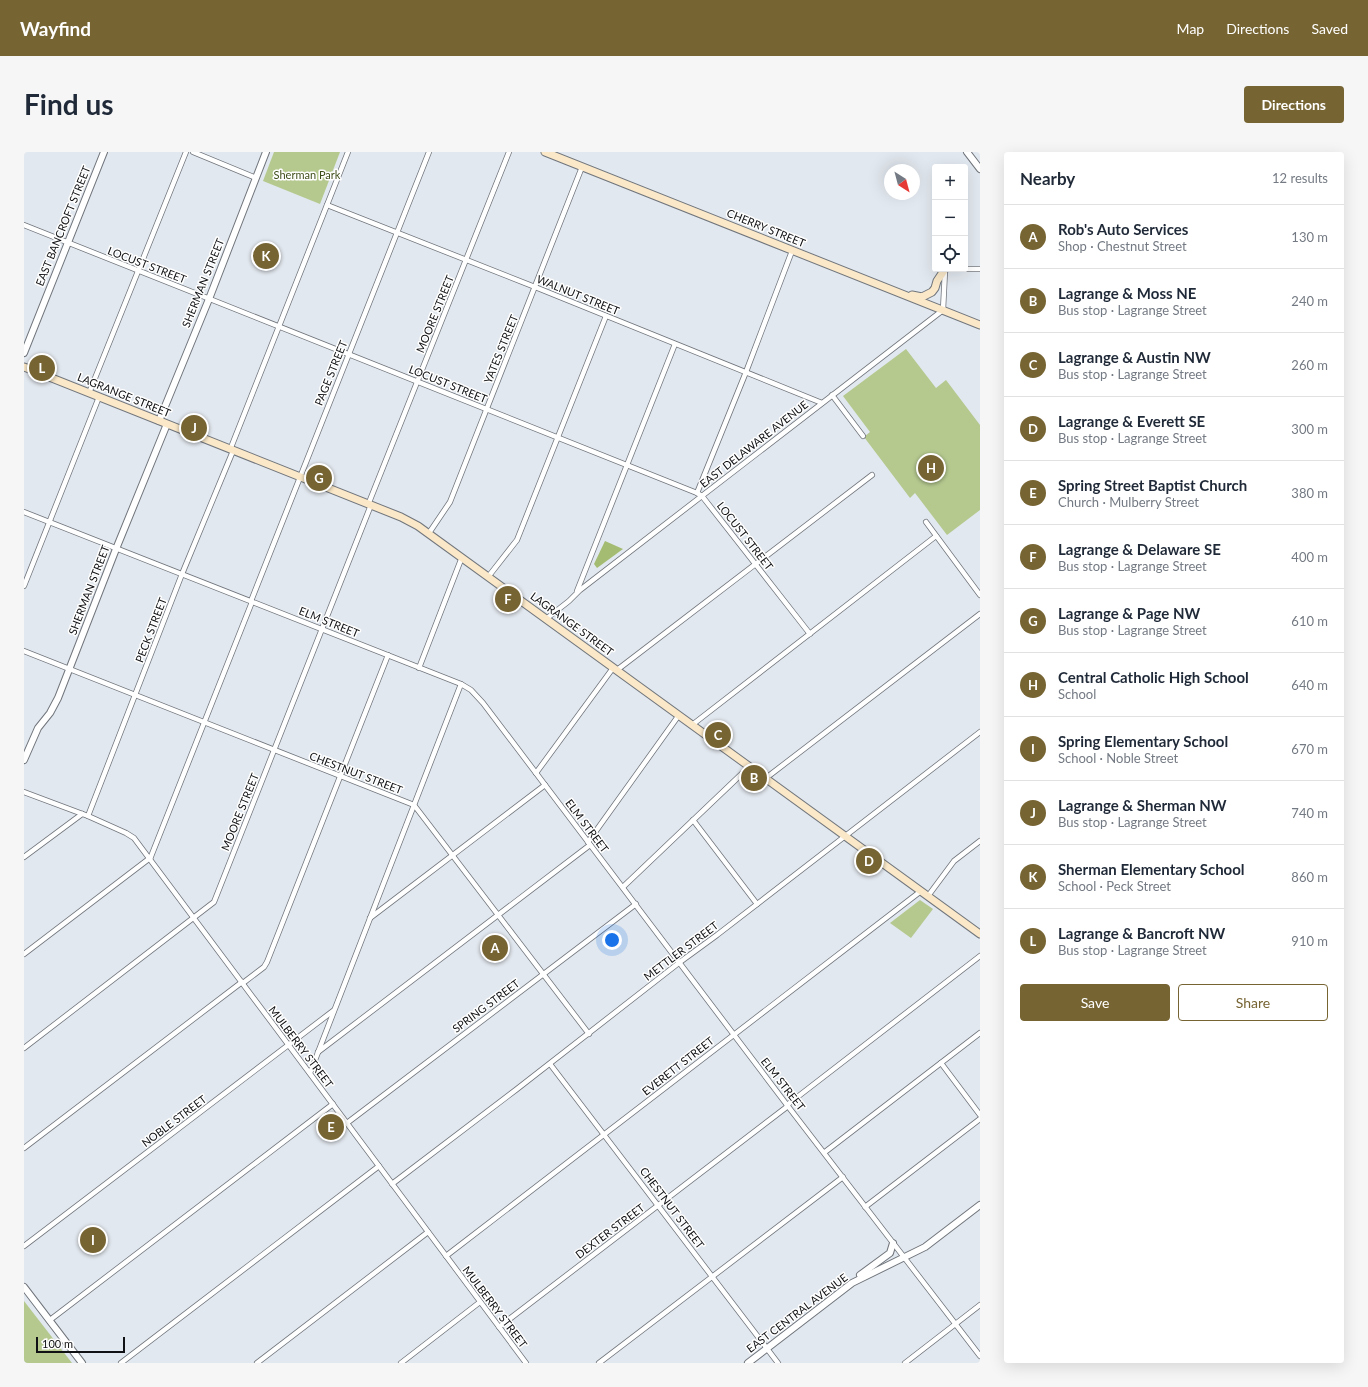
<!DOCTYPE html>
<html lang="en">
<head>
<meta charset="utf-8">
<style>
  :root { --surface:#fff; --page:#f6f6f7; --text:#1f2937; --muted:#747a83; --line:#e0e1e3; --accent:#766433 }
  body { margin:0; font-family:Lato,sans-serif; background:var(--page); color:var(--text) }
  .controls { position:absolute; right:12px; top:12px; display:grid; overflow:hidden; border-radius:4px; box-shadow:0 4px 16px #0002 }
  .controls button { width:36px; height:36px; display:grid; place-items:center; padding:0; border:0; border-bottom:1px solid var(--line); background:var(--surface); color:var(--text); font:20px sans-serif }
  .compass { position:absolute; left:860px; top:12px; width:36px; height:36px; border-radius:50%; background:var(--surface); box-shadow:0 4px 16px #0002; rotate:144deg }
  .scale { position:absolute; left:12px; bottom:10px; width:89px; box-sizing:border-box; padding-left:4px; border:2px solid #101114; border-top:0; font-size:11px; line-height:14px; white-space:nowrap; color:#101114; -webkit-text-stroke:3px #fff; paint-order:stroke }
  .you { position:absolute; left:588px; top:788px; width:14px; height:14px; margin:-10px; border:3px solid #fff; border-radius:50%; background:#1a73e8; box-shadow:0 0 0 6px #1a73e833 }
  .badge { display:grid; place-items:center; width:26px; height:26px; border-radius:50%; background:var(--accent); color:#fff; font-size:13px; font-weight:700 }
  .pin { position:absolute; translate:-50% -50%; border:2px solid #fff; box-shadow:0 1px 4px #0006 }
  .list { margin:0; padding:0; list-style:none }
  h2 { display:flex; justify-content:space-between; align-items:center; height:52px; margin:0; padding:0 16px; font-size:17px }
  h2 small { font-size:13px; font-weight:400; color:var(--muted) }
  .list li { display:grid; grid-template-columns:26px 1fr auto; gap:12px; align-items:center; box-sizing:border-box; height:64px; padding:0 16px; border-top:1px solid var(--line) }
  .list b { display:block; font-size:15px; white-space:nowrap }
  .list p { margin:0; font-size:13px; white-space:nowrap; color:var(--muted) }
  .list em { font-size:13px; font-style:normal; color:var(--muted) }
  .actions { display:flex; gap:8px; padding:12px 16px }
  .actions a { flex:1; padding:9px 0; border:1px solid var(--accent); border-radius:4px; text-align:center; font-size:14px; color:var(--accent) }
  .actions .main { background:var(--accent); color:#fff }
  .icon { flex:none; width:22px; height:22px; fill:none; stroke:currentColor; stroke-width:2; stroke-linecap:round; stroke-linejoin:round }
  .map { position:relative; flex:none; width:956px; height:1211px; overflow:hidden; border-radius:4px }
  header { display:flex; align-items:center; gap:24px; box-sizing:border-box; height:56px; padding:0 20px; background:var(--accent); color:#fff }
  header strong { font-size:19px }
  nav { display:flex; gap:22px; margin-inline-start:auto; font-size:14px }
  .intro { display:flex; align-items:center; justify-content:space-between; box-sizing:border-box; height:96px; padding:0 24px }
  h1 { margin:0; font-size:28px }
  .button { padding:10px 18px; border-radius:4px; background:var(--accent); color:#fff; font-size:14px; font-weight:700 }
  main { display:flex; gap:24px; padding:0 24px }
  aside { flex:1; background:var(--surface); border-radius:4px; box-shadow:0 4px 16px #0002 }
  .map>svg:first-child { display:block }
  .green { fill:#b5c98f }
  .forest { fill:#a3bc71 }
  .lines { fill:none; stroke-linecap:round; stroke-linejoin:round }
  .minor-casing { stroke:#71767d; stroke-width:6 }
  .tertiary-casing { stroke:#71767d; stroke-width:8 }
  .secondary-casing { stroke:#71767d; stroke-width:9 }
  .minor { stroke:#fff; stroke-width:4.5 }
  .tertiary { stroke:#fff; stroke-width:6 }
  .secondary { stroke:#fae8c8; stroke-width:7 }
  .labels { text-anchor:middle; stroke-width:3; stroke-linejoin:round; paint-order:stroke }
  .park-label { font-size:11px; fill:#3d4d17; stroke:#fff }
  .street-label { font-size:11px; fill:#101114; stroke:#fff }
</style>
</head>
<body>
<header>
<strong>Wayfind</strong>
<nav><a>Map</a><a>Directions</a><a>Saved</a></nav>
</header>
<div class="intro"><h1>Find us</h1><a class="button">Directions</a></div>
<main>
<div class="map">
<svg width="956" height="1211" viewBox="0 0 956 1211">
  <rect width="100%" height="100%" fill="#e2e8ef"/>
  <g class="green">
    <polygon points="250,0 316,0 296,52 239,29"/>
    <polygon points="882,197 912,236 922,228 956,273 956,358 923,383 891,341 886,346 840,285 846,280 819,244"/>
    <polygon points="896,748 909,757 887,786 866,771"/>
    <polygon points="0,1149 48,1211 0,1211"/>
  </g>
  <polygon class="forest" points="581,389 599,397 573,416 570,412"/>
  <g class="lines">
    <g class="minor-casing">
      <g id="minor">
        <polyline points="169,0 232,26"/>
        <polyline points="303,53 511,135 798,251"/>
        <polyline points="0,73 673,341 678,344 786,482"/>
        <polyline points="938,117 956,117"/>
        <polyline points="65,241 162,0"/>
        <polyline points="808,243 839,284"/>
        <polyline points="206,298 324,0"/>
        <polyline points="673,341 722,220 768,99"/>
        <polyline points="344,353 485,0"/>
        <polyline points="0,360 437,532 447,538 459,551 763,953 956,1204"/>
        <polyline points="902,370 956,443"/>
        <polyline points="405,381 426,350 558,15"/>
        <polyline points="464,425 493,388 582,164"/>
        <polyline points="0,434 75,245"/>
        <polyline points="553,439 651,192"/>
        <polyline points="227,449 405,0"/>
        <polyline points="522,467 545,449 556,438 919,158 921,119"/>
        <polyline points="0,499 390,653 565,882"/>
        <polyline points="395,516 438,405"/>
        <polyline points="593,518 848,323"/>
        <polyline points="668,573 912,384"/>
        <polyline points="512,621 589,516"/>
        <polyline points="742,626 956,462"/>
        <polyline points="0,640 64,664 102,681 110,686 502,1211"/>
        <polyline points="64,664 158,422 209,299"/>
        <polyline points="669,668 733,752"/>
        <polyline points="564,690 655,563"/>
        <polyline points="0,705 58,662"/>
        <polyline points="126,707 228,450"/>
        <polyline points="599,735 726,614"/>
        <polyline points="904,744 930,709 956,689"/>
        <polyline points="346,766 521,633"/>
        <polyline points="0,802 126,706"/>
        <polyline points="219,831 240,815 243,810 364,503"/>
        <polyline points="0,896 190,750 347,353"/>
        <polyline points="294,900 566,693"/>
        <polyline points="917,911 956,963"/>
        <polyline points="526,912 754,1211"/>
        <polyline points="286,921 437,532"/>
        <polyline points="763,953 956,804"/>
        <polyline points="323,971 612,752"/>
        <polyline points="0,996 218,830"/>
        <polyline points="801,1000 956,881"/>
        <polyline points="368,1032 493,937 656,810 693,783 956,580"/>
        <polyline points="841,1055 956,967"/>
        <polyline points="0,1094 309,859"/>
        <polyline points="422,1104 897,739"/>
        <polyline points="26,1168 309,952"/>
        <polyline points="475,1175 764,954"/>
        <polyline points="97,1211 355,1014"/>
        <polyline points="233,1211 404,1080"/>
        <polyline points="377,1211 456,1150"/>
        <polyline points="575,1211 819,1025"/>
        <polyline points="881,1211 956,1153"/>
      </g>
    </g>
    <g class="tertiary-casing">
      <g id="tertiary">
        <polyline points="943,0 956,17"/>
        <polyline points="0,201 80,0"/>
        <polyline points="135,269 185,147 242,0"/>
        <polyline points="0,608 14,576 26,561 34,546 92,397 143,272"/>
        <polyline points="836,1123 866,1101 869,1091"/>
        <polyline points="0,1135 58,1211"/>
        <polyline points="724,1211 828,1131 901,1095 956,1053"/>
      </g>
    </g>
    <g class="secondary-casing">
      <g id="secondary">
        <polyline points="521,0 956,173"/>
        <polyline points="888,143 898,145 908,140 911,136 913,129 921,117"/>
        <polyline points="0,215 377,365 394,374 956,782"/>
      </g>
    </g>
    <use href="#minor" class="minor"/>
    <use href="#tertiary" class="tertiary"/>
    <use href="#secondary" class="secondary"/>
  </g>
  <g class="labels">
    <g class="park-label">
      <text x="283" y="27">Sherman Park</text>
    </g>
    <g class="street-label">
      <text transform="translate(39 74) rotate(-68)" y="4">EAST BANCROFT STREET</text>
      <text transform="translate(742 76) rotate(22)" y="4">CHERRY STREET</text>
      <text transform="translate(123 113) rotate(21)" y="4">LOCUST STREET</text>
      <text transform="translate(179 131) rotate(-68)" y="4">SHERMAN STREET</text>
      <text transform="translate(554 143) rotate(22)" y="4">WALNUT STREET</text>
      <text transform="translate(411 162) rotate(-68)" y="4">MOORE STREET</text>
      <text transform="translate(477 197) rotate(-68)" y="4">YATES STREET</text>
      <text transform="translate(307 221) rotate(-68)" y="4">PAGE STREET</text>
      <text transform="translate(424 232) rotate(22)" y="4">LOCUST STREET</text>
      <text transform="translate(100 243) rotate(22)" y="4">LAGRANGE STREET</text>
      <text transform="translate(730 292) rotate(-38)" y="4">EAST DELAWARE AVENUE</text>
      <text transform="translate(721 384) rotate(52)" y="4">LOCUST STREET</text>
      <text transform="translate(65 438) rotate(-69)" y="4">SHERMAN STREET</text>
      <text transform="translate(305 470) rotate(22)" y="4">ELM STREET</text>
      <text transform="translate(548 472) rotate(36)" y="4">LAGRANGE STREET</text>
      <text transform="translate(127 478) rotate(-69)" y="4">PECK STREET</text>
      <text transform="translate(332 621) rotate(21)" y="4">CHESTNUT STREET</text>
      <text transform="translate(216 660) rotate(-68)" y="4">MOORE STREET</text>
      <text transform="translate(563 674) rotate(53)" y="4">ELM STREET</text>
      <text transform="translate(657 799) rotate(-37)" y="4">METTLER STREET</text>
      <text transform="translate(462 854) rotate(-37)" y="4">SPRING STREET</text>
      <text transform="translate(277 895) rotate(53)" y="4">MULBERRY STREET</text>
      <text transform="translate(654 914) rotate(-38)" y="4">EVERETT STREET</text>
      <text transform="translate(759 932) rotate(52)" y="4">ELM STREET</text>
      <text transform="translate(150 969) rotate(-37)" y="4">NOBLE STREET</text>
      <text transform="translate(648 1056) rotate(53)" y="4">CHESTNUT STREET</text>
      <text transform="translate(586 1079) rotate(-37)" y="4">DEXTER STREET</text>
      <text transform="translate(471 1155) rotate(53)" y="4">MULBERRY STREET</text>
      <text transform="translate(773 1161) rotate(-37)" y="4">EAST CENTRAL AVENUE</text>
    </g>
  </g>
</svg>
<div class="controls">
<button>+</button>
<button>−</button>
<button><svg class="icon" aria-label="locate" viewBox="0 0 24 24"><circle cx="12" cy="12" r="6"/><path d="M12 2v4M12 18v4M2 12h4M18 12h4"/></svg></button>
</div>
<svg class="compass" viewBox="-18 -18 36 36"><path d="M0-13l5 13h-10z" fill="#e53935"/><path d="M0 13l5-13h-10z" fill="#747a83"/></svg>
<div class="scale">100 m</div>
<div class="you"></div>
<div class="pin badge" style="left:471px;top:796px">A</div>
<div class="pin badge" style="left:730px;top:626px">B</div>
<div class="pin badge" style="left:694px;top:583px">C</div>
<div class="pin badge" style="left:845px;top:709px">D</div>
<div class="pin badge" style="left:307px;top:975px">E</div>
<div class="pin badge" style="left:484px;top:447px">F</div>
<div class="pin badge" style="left:295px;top:326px">G</div>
<div class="pin badge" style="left:907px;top:316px">H</div>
<div class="pin badge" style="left:69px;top:1088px">I</div>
<div class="pin badge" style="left:170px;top:276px">J</div>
<div class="pin badge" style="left:242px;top:104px">K</div>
<div class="pin badge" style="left:18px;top:216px">L</div>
</div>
<aside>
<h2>Nearby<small>12 results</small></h2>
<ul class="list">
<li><span class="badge">A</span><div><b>Rob's Auto Services</b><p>Shop · Chestnut Street</p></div><em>130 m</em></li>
<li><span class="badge">B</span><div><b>Lagrange &amp; Moss NE</b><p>Bus stop · Lagrange Street</p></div><em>240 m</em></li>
<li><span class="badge">C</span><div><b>Lagrange &amp; Austin NW</b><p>Bus stop · Lagrange Street</p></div><em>260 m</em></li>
<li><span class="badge">D</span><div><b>Lagrange &amp; Everett SE</b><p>Bus stop · Lagrange Street</p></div><em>300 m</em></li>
<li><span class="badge">E</span><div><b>Spring Street Baptist Church</b><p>Church · Mulberry Street</p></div><em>380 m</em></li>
<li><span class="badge">F</span><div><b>Lagrange &amp; Delaware SE</b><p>Bus stop · Lagrange Street</p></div><em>400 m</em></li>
<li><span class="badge">G</span><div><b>Lagrange &amp; Page NW</b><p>Bus stop · Lagrange Street</p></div><em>610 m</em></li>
<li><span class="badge">H</span><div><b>Central Catholic High School</b><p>School</p></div><em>640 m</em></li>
<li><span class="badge">I</span><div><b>Spring Elementary School</b><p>School · Noble Street</p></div><em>670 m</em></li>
<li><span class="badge">J</span><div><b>Lagrange &amp; Sherman NW</b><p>Bus stop · Lagrange Street</p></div><em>740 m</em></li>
<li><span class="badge">K</span><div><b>Sherman Elementary School</b><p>School · Peck Street</p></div><em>860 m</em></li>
<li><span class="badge">L</span><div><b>Lagrange &amp; Bancroft NW</b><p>Bus stop · Lagrange Street</p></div><em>910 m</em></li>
</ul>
<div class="actions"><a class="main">Save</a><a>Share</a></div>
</aside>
</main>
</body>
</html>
